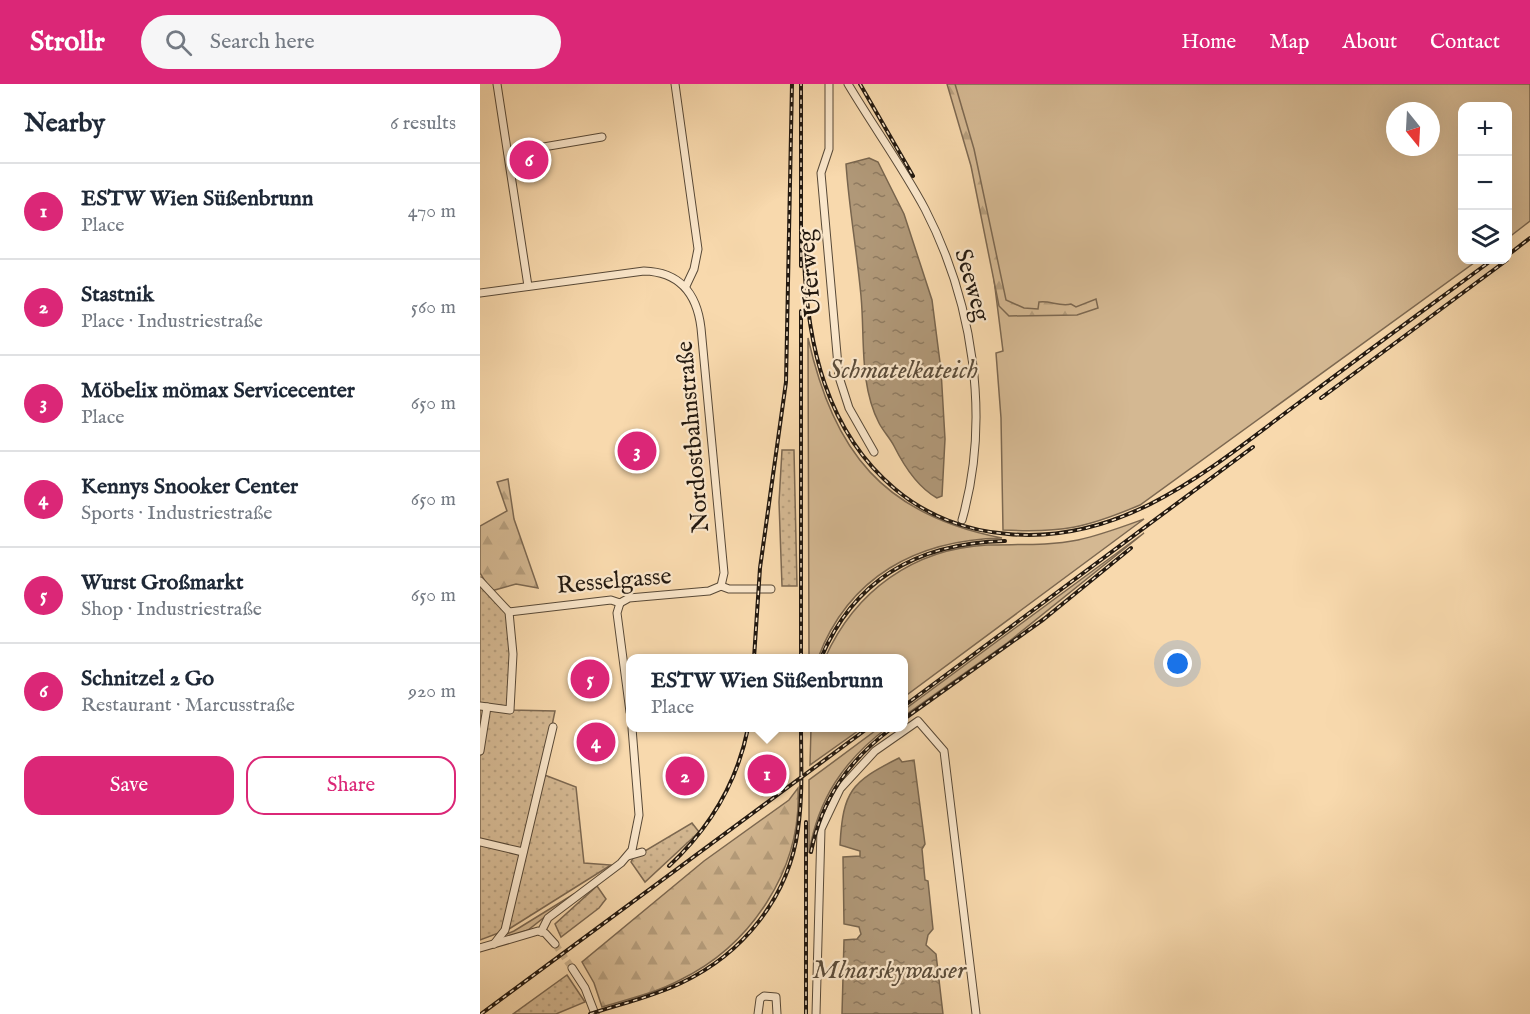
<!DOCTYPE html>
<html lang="en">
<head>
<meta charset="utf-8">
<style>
  :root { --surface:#fff; --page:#f6f6f7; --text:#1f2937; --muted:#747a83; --line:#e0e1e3; --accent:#db2777 }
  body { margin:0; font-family:"IM FELL English",serif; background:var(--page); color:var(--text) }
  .controls { position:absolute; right:18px; top:18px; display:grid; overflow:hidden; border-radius:12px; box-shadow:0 6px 24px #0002 }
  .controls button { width:54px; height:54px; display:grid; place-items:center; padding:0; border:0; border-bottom:2px solid var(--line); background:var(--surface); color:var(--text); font:30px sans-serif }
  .compass { position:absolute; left:906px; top:18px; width:54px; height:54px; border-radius:50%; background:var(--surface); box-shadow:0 6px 24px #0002; rotate:162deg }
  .you { position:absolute; left:698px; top:580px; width:21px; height:21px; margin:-15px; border:4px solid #fff; border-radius:50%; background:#1a73e8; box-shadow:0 0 0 9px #1a73e833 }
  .badge { display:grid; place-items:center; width:39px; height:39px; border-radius:50%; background:var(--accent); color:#fff; font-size:20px; font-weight:700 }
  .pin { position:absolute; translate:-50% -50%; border:3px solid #fff; box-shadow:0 2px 6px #0006 }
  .popup { position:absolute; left:146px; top:570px; width:282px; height:78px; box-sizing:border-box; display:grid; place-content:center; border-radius:12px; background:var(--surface); filter:drop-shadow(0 2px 4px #0005); font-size:20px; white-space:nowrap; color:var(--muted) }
  .popup b { font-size:22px; color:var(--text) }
  .popup::after { content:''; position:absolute; left:50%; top:100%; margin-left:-12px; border:12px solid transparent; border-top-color:var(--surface) }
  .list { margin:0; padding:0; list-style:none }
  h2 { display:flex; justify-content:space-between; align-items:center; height:78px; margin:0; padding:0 24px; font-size:26px }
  h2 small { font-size:20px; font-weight:400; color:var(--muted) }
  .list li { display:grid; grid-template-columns:39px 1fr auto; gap:18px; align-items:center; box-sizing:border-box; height:96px; padding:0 24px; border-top:2px solid var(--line) }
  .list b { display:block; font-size:22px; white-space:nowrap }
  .list p { margin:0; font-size:20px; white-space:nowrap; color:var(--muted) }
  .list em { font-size:20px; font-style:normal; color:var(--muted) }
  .actions { display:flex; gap:12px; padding:18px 24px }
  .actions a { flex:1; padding:14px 0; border:2px solid var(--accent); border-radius:18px; text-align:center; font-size:21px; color:var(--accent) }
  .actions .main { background:var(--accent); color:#fff }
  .icon { flex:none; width:33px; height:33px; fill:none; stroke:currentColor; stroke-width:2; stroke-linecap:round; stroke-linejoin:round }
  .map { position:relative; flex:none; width:1050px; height:930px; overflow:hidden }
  header { display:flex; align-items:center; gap:36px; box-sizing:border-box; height:84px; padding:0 30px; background:var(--accent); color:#fff }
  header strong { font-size:28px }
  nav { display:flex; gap:33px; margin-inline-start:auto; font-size:21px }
  .search { width:420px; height:54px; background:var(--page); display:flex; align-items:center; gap:15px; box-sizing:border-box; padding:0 21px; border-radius:33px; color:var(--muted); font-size:22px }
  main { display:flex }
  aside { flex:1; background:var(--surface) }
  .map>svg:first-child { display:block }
  .grass { fill:#d4b892; stroke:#7c6851; stroke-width:1.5; fill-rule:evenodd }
  .forest { fill:url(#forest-firs); stroke:#7c6851; stroke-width:1.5 }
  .garden { fill:url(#garden-dots); stroke:#7c6851; stroke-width:1.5 }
  .water { fill:url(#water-ripples); stroke:#78654e; stroke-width:1.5 }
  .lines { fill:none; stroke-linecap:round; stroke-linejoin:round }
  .minor-tunnel { stroke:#cdb38e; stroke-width:7; stroke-dasharray:7 3.5; stroke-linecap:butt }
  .minor-casing { stroke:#584937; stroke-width:9 }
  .minor { stroke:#fae6ca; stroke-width:7 }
  .rail-casing { stroke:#231910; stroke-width:4 }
  .rail { stroke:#fae6ca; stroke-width:1.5; stroke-dasharray:4.5; stroke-linecap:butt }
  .labels { text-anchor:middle; stroke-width:4.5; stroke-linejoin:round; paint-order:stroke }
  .street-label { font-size:24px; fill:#231910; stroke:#fae6ca }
  .water-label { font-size:26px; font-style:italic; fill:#5b4c3a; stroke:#fae6ca }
</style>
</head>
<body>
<header>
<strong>Strollr</strong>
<div class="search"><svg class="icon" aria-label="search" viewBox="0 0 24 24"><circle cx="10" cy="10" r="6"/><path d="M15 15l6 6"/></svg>Search here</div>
<nav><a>Home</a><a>Map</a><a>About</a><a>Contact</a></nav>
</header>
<main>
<aside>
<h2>Nearby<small>6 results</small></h2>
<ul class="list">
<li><span class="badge">1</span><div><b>ESTW Wien Süßenbrunn</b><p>Place</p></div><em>470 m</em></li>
<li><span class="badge">2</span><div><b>Stastnik</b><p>Place · Industriestraße</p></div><em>560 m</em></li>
<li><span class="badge">3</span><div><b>Möbelix mömax Servicecenter</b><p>Place</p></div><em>650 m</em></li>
<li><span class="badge">4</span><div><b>Kennys Snooker Center</b><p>Sports · Industriestraße</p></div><em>650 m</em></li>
<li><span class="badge">5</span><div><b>Wurst Großmarkt</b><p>Shop · Industriestraße</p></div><em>650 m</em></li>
<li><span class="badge">6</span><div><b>Schnitzel 2 Go</b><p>Restaurant · Marcusstraße</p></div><em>920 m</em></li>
</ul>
<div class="actions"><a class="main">Save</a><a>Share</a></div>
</aside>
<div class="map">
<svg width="1050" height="930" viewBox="0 0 1050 930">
  <defs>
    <pattern id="forest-firs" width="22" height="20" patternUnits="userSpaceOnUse" patternTransform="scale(1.5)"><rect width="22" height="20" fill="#d4b892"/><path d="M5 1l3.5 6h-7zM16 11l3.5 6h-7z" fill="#b69e7d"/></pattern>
    <pattern id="garden-dots" width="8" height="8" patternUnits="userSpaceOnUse" patternTransform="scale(1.5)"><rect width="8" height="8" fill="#d4b892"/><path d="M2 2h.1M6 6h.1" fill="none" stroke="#b69e7d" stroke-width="1.8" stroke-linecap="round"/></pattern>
    <pattern id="water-ripples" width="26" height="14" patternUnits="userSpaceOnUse" patternTransform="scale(1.5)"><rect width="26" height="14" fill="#b09878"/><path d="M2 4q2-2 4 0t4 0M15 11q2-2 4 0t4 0" fill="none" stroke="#8f7b61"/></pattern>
  </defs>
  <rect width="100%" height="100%" fill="#f8d9ad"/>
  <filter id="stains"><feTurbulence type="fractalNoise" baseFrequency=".00333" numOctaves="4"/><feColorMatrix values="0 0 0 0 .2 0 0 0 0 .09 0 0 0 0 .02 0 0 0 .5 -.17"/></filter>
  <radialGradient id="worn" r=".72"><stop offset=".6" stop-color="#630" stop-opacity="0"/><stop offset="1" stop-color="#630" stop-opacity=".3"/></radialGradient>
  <g class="grass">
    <path d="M472,0H1050V137L1028,154V22H982V176H998L660,421C606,444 582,449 523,446L521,334L516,269L523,267L509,156ZM915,27H951V63H915Z"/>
    <path d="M328,254C354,368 403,431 522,454C437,456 369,492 338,574H329Z"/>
    <path d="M664,435L424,613V574H345C375,507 433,465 507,461C537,460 568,462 598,456C621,451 642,443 664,435Z"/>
    <polygon points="664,449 527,559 424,632 424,626"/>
    <polygon points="331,644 382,644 330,681"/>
    <path d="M399,644H407C364,676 338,715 329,769V696Z"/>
    <polygon points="94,810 48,846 22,855 22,852 34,847"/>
  </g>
  <g class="forest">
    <path d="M467,0H475L494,65L526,216L544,224L558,225L559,218C570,216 579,223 591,220L596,223L616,215L618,224L597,231L529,232L519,222L491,82Z"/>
    <polygon points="28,395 34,435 58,504 36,500 11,507 0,489 0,442 27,427 17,398"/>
    <path d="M318,704C322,785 272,861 200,896C176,909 148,915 122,923L114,899L102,878L224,777L309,716Z"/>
  </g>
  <g class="garden">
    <polygon points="302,366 314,366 317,502 302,502 299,418"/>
    <polygon points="0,497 26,526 33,561 30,626 75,627 62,690 96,703 104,779 131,781 29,845 0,856"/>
    <polygon points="212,739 219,748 165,798 151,778 153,774"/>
    <polygon points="117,802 126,815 119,824 81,853 75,840"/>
    <polygon points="87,891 105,918 76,930 33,930"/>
  </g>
  <g class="water">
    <path d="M389,74L398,78L424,130L452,216L461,286L465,355L462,412L457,414C437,403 424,382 414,362C410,354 403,347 399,339C379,300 385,254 381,212C377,168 369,124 366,80Z"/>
    <path d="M419,674L422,678L434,676L445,760L442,765L445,796L448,797L453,845L448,851L446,861L456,870L463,930H362L364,856L377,855L381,850L379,843L364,840L363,773L380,772V767L360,761C363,707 371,698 419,674Z"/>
  </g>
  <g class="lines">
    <polyline class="minor-tunnel" points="75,860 92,884"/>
    <g class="minor-casing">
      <g id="minor">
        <polyline points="17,0 48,202"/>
        <polyline points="195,0 218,165 214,185 206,202"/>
        <polyline points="349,0 349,65 341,89 359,293 369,324 394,368"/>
        <path d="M368,0C393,42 422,82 445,125C493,218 511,334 482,436"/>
        <polyline points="28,69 122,53"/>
        <path d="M0,209L164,187C200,188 217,210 221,244L244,489L241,502"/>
        <polyline points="0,497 29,528 33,570 30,626 0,622"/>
        <polyline points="241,502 249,505 291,505"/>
        <polyline points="140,519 137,529 150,628"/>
        <polyline points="140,519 149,514 229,507 241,502"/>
        <polyline points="29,528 131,516 140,519"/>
        <polyline points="0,667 7,623"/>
        <polyline points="0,758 43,768"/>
        <polyline points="148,772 162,768"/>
        <polyline points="61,848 68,834 141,779 152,766 159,731 152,644"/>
        <polyline points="14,860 25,846 73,643"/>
        <polyline points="0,864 58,847 65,849 75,860"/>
        <polyline points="92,884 105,904 115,930"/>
        <polyline points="278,930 280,915 284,912 296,913 297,930"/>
        <polyline points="336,930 341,745 360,705 395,667 438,637 464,667 496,930"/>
      </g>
    </g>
    <use href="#minor" class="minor"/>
    <g class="rail-casing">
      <g id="rail">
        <polyline points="380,0 433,92"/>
        <polyline points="1028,171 1050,154"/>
        <path d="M324,173C327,260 346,347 415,405C447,432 487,447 528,450C648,461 738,378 828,312C889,266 951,221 1012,176"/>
        <polyline points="321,182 321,0"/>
        <polyline points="321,227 321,574"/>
        <polyline points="841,314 1027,176"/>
        <polyline points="274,574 280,484 306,298 312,0"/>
        <path d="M341,574C375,493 440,459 525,457"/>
        <polyline points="424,622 773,363"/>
        <polyline points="424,635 564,535 651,464"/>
        <path d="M331,768C342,714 369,676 412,644"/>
        <path d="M189,782C231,743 257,699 268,644"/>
        <polyline points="1,930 388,644"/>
        <path d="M110,930C140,920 172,913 201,899C263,870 309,813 318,745C323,711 321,677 321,644"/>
        <polyline points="326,930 326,738"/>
      </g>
    </g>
    <use href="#rail" class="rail"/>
  </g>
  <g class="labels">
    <g class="street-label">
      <text transform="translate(329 189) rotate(-95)" y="8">Uferweg</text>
      <text transform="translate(493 201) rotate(74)" y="8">Seeweg</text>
      <text transform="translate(212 353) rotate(-95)" y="8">Nordostbahnstraße</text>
      <text transform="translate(134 496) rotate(-5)" y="8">Resselgasse</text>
    </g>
    <g class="water-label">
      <text x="423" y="294">Schmatelkateich</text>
      <text x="409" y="894">Mlnarskywasser</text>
    </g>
  </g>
  <rect width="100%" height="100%" filter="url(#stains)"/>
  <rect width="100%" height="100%" fill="url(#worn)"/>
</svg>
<div class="controls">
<button>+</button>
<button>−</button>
<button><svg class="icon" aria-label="layers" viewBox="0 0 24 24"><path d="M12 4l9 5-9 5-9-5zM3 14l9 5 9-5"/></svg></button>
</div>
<svg class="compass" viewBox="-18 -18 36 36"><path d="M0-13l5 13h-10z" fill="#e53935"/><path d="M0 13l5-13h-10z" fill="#747a83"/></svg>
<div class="you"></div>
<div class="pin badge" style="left:287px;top:690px">1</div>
<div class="popup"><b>ESTW Wien Süßenbrunn</b>Place</div>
<div class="pin badge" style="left:205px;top:692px">2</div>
<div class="pin badge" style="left:157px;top:367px">3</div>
<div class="pin badge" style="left:116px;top:658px">4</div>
<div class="pin badge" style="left:110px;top:595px">5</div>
<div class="pin badge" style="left:49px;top:76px">6</div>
</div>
</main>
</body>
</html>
